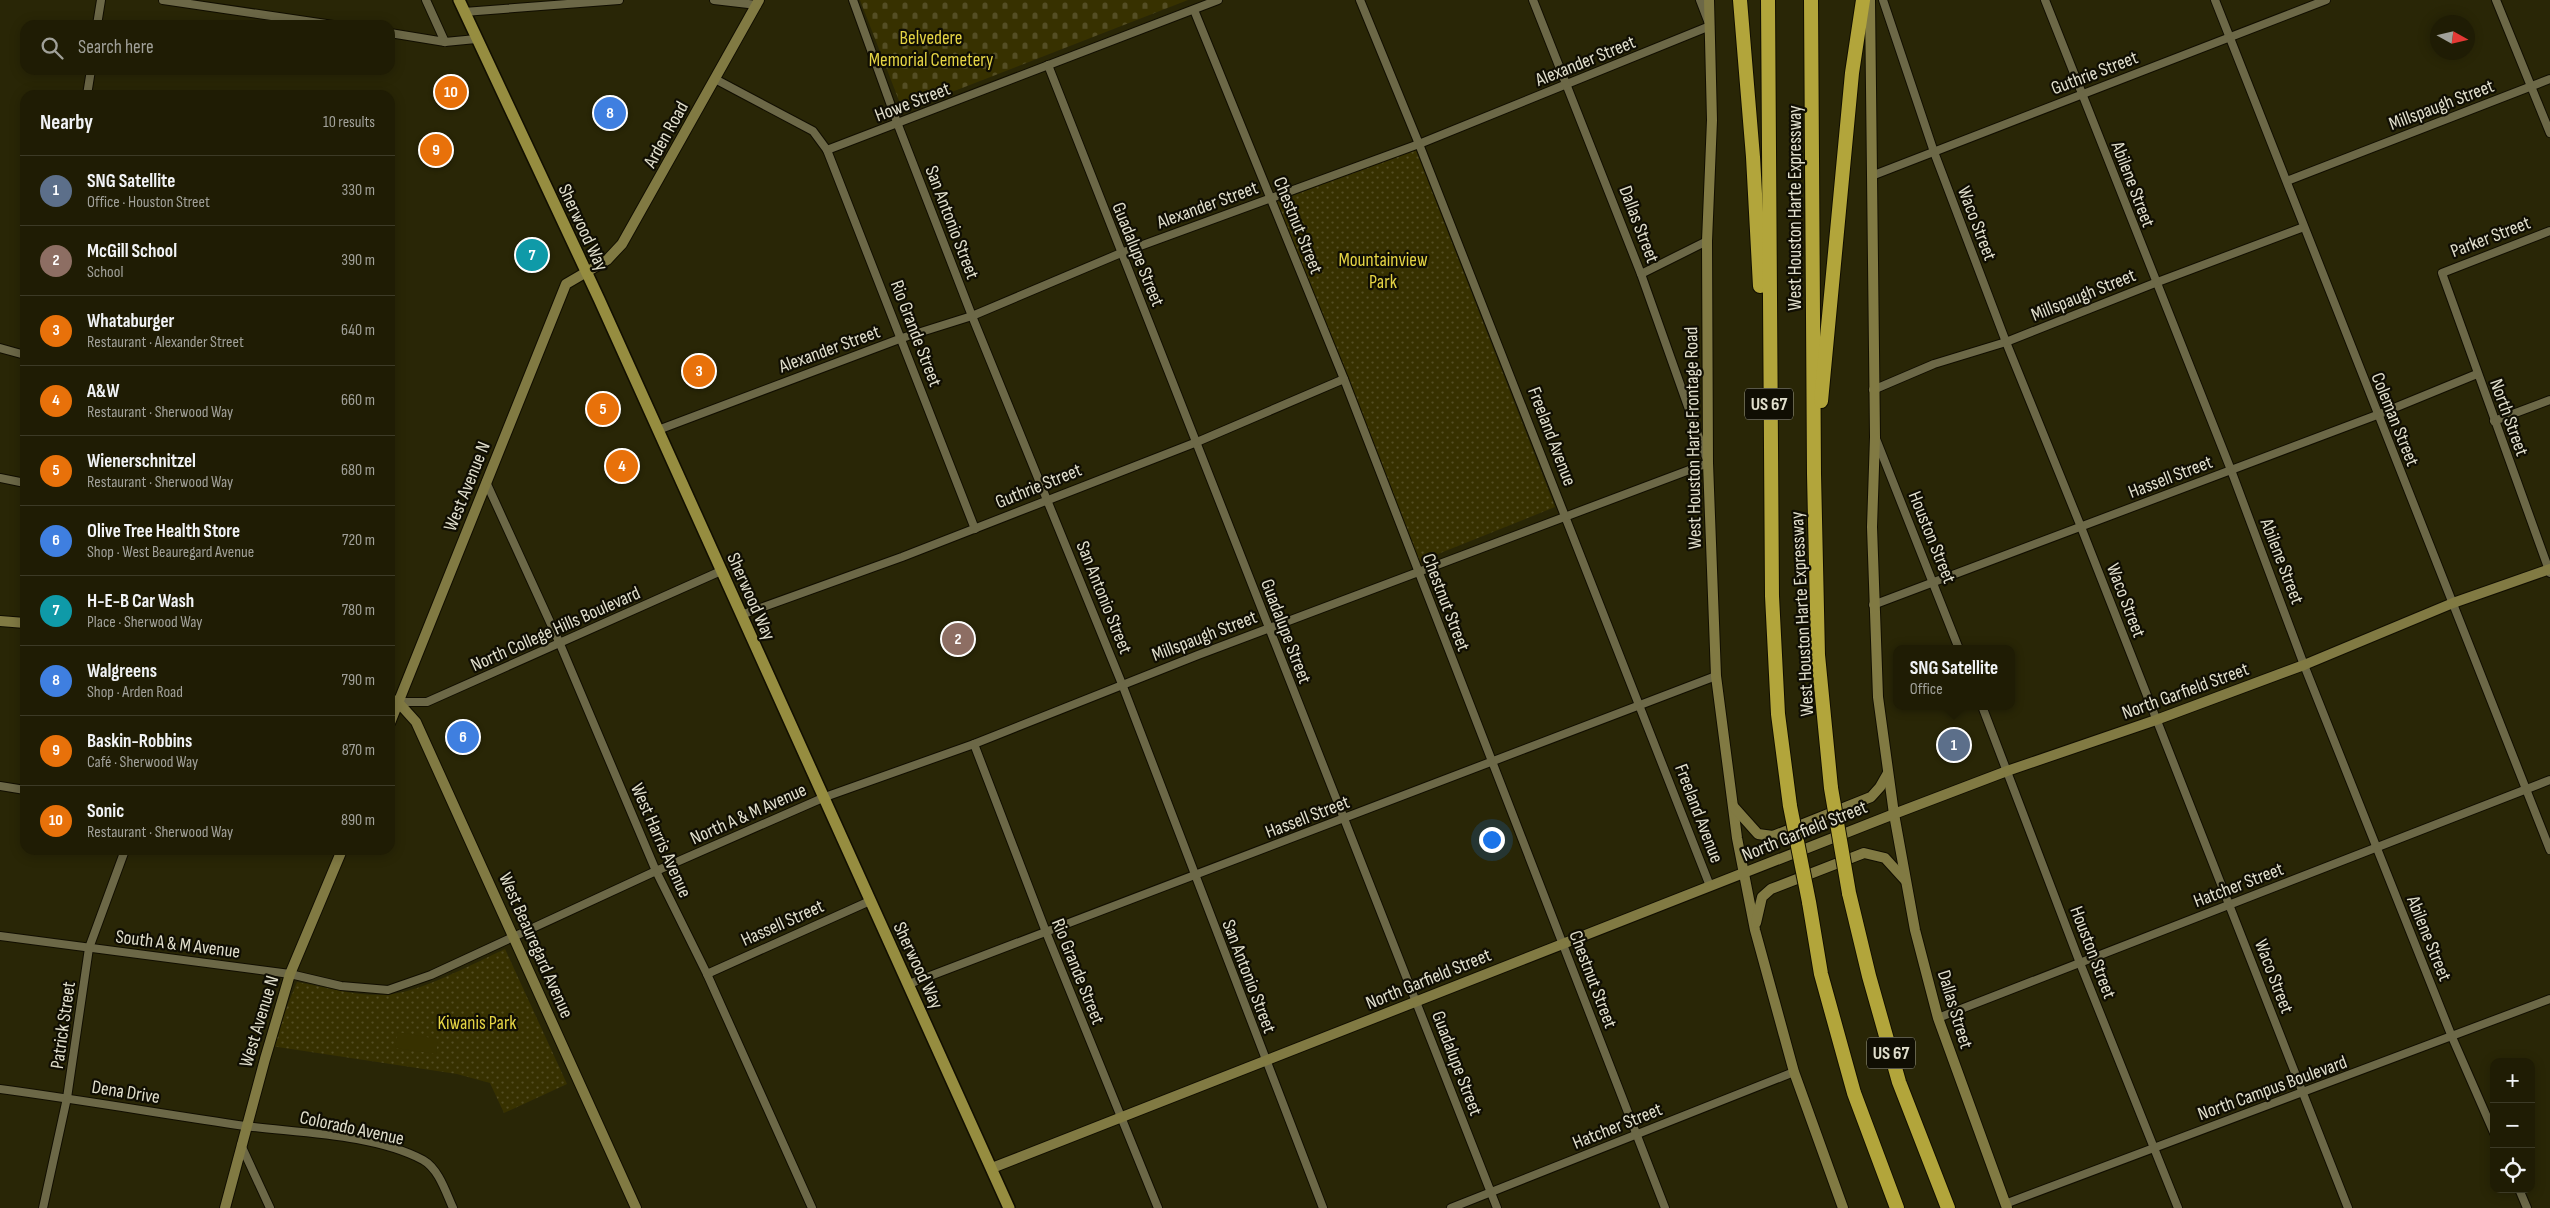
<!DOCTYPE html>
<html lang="en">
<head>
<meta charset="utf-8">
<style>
  :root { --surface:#1f1c04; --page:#2c2913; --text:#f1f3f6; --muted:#a1a19a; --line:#3c3a26; --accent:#adaffb }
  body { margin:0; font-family:"Sofia Sans Condensed",sans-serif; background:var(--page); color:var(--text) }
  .controls { position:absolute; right:15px; bottom:15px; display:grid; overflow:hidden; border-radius:10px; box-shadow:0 2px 12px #0003 }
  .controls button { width:45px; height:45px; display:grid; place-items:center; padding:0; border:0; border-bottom:1px solid var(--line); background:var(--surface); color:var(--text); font:25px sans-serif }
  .compass { position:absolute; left:2430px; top:15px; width:45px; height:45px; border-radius:50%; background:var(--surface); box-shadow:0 2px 12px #0003; rotate:98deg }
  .you { position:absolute; left:1491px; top:839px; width:18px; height:18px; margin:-12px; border:4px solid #fff; border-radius:50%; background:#1a73e8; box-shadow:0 0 0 8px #1a73e833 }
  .badge { display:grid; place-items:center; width:32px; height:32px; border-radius:50%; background:var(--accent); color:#fff; font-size:16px; font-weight:700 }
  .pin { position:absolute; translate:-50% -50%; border:2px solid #fff; box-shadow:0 1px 5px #0006 }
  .popup { position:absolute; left:1893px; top:645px; width:122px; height:65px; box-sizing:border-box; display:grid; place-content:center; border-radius:10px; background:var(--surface); filter:drop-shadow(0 1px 4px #0005); font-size:16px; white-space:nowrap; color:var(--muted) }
  .popup b { font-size:19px; color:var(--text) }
  .popup::after { content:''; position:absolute; left:50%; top:100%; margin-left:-10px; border:10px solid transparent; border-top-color:var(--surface) }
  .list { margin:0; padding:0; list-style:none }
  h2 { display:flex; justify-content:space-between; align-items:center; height:65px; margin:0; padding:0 20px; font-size:21px }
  h2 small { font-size:16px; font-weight:400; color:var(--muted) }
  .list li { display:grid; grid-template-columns:32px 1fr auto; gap:15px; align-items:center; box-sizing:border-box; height:70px; padding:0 20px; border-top:1px solid var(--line) }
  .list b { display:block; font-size:19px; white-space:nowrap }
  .list p { margin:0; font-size:16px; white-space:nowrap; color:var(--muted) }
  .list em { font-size:16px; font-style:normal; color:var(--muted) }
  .icon { flex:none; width:28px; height:28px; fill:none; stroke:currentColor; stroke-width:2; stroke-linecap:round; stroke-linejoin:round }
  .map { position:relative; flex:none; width:2550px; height:1208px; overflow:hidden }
  .search { position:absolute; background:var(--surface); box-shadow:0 2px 12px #0003; left:20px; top:20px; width:375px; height:55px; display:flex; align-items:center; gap:12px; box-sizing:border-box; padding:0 18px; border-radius:15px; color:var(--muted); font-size:19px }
  .panel { position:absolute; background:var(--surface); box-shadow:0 2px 12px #0003; left:20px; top:90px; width:375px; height:765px; border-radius:15px }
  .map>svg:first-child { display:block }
  .cemetery { fill:url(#cemetery-stones) }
  .park { fill:url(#park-dots) }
  .garden { fill:#373100 }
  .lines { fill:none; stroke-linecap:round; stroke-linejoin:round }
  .street-casing { stroke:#110e00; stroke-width:10 }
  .secondary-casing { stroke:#110e00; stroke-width:12 }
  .primary-casing { stroke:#110e00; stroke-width:14 }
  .highway-casing { stroke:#110e00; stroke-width:16 }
  .street { stroke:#6c6847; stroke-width:8 }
  .secondary { stroke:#817a43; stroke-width:10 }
  .primary { stroke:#968d40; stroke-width:11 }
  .highway { stroke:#b2a53b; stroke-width:14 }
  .highway-bridge-casing { stroke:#110e00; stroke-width:16; stroke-linecap:butt }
  .highway-bridge { stroke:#b2a53b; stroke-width:14 }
  .labels { text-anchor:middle; stroke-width:4.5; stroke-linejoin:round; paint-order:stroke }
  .shield { fill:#100e03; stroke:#a2a090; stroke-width:1 }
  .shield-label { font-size:18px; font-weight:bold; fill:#e1dfcd }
  .park-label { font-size:19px; fill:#e5d444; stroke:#100e03 }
  .street-label { font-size:19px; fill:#e1dfcd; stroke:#100e03 }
</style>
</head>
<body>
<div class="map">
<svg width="2550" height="1208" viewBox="0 0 2550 1208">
  <defs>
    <pattern id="cemetery-stones" width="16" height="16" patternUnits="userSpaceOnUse" patternTransform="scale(1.25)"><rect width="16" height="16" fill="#373100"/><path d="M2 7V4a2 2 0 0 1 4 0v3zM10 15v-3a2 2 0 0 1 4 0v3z" fill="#544e24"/></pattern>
    <pattern id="park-dots" width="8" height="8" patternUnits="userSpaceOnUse" patternTransform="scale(1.25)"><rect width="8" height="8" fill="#373100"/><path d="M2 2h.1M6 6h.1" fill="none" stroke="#544e24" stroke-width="1.8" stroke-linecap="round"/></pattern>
  </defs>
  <rect width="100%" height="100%" fill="#292606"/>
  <polygon class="cemetery" points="860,0 1188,0 903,111"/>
  <g class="park">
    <polygon points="1415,148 1555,507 1418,562 1277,202"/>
    <path d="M505,949L567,1084L504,1113L490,1083L457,1074L271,1046L297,982C325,987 355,996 383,995C418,994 472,964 505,949Z"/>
  </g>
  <polygon class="garden" points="398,1032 438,1039 436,1054 395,1048"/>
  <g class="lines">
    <g class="street-casing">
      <g id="street">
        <polyline points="163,0 333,25"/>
        <polyline points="426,0 445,42"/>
        <polyline points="714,0 757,5"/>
        <polyline points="853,0 898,125 972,316 1122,684 1323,1208"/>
        <polyline points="1360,0 1419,144 1710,886"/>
        <polyline points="1883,0 1934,152 2006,342 2081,527 2348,1208"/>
        <polyline points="2045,0 2231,470 2304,665 2452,1037 2494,1133"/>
        <polyline points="2215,0 2550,850"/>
        <polyline points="2496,0 2550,133"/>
        <polyline points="1194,10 1344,379 1665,1208"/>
        <polyline points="464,12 619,0"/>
        <polyline points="97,25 101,0"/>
        <polyline points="390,33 445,42 476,39"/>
        <polyline points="1048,65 1497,1208"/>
        <polyline points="715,79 813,131 827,150 1218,0"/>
        <polyline points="87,95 91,70"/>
        <polyline points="827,150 975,529"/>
        <polyline points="1874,175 2326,0"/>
        <polyline points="2287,181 2550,79"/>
        <polyline points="2550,231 2442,273 2550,573"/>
        <polyline points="1641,274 1707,241"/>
        <polyline points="0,348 25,355"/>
        <polyline points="1873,390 1934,364 2006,342 2155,283 2304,227"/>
        <polyline points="2494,421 2550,400"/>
        <polyline points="658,430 902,338 972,316 1121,253 1419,144 1710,26 1700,0"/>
        <polyline points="1876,439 1959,649"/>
        <polyline points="0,478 25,483"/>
        <polyline points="486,482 560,644 656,871 707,974 812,1208"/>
        <polyline points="1873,605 2377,415 2477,374"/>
        <polyline points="741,615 902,557 1197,442 1344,379"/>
        <polyline points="398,702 427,702 721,571"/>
        <polyline points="1982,706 2080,963 2178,1208"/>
        <polyline points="974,744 1046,932 1158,1208"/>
        <polyline points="0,786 25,790"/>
        <polyline points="0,936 290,974 341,986 388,990 431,975 656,871 825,797 974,744 1198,655 1708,463 1641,274 1533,0"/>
        <polyline points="707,974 870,901"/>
        <polyline points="909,984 1716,676"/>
        <polyline points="1938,1018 2550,780"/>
        <path d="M0,1089C82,1100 163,1114 245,1126C300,1133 374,1134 423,1160C439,1169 446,1193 453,1208"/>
        <polyline points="241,1145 270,1208"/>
        <polyline points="2519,1189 2527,1208"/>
        <polyline points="2005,1204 2550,999"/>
        <polyline points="43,1208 67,1098 89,948 125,850"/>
        <polyline points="1451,1208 1794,1072"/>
      </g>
    </g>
    <g class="secondary-casing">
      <g id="secondary">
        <polyline points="1709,0 1712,120 1707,241 1708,463 1716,676 1737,838 1755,930 1794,1072 1843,1208"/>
        <polyline points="1870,0 1875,437 1872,527 1878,697 1894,814 1915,930 1938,1018 2007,1208"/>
        <polyline points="0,621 25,623"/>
        <polyline points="390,699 398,702 416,722 636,1208"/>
        <polyline points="390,723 566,284 607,260 622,244 759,0"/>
        <polyline points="1733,806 1758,834 1773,836 1871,797 1880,787 1888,773"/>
        <polyline points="1756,923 1762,897 1771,889 1864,853 1885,858 1905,880"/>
        <polyline points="992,1168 1894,814 2007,771 2156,720 2304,665 2453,603 2550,569"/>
        <polyline points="225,1208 265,1059 290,974 342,850"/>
      </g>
    </g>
    <g class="primary-casing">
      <polyline id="primary" points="459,0 599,299 1009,1208"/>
    </g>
    <g class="highway-casing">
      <g id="highway">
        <polyline points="1740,0 1753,157 1760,286"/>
        <polyline points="1768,0 1772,596 1778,714 1790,806"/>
        <polyline points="1811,0 1814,474 1818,655 1831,788"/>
        <polyline points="1821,401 1852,73 1863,0"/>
        <polyline points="1849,893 1869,976 1899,1082 1948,1208"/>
        <polyline points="1809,902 1821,974 1854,1093 1897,1208"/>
      </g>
    </g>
    <use href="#street" class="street"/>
    <use href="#secondary" class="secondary"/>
    <use href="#primary" class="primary"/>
    <use href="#highway" class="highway"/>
    <g class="highway-bridge-casing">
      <g id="highway-bridge">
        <polyline points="1831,788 1849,893"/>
        <polyline points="1790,806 1809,902"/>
      </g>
    </g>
    <use href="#highway-bridge" class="highway-bridge"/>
  </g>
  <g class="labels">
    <g class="shield">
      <rect x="1745" y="388.5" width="48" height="31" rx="4"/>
      <rect x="1867" y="1037.5" width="48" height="31" rx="4"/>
    </g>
    <g class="shield-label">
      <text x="1769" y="410">US 67</text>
      <text x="1891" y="1059">US 67</text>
    </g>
    <g class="park-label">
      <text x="931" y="44">Belvedere<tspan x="931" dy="22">Memorial Cemetery</tspan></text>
      <text x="1383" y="266">Mountainview<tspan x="1383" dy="22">Park</tspan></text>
      <text x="477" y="1029">Kiwanis Park</text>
    </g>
    <g class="street-label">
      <text transform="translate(1585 60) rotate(-22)" y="7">Alexander Street</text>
      <text transform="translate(2094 72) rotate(-21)" y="7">Guthrie Street</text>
      <text transform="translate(912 101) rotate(-21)" y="7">Howe Street</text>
      <text transform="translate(2441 104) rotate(-21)" y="7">Millspaugh Street</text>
      <text transform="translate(665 134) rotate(-61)" y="7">Arden Road</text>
      <text transform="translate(2134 184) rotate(69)" y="7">Abilene Street</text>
      <text transform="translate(1207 204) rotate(-20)" y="7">Alexander Street</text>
      <text transform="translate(1794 208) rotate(-90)" y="7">West Houston Harte Expressway</text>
      <text transform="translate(953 222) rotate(69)" y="7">San Antonio Street</text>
      <text transform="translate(1978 223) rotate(69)" y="7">Waco Street</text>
      <text transform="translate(1640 224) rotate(69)" y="7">Dallas Street</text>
      <text transform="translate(1299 225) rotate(68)" y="7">Chestnut Street</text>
      <text transform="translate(584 227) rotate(65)" y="7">Sherwood Way</text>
      <text transform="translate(2490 236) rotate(-21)" y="7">Parker Street</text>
      <text transform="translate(1139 254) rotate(68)" y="7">Guadalupe Street</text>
      <text transform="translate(2083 294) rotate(-22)" y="7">Millspaugh Street</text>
      <text transform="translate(917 333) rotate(69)" y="7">Rio Grande Street</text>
      <text transform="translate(829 348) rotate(-20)" y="7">Alexander Street</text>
      <text transform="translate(2510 417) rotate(70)" y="7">North Street</text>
      <text transform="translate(2396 419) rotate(68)" y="7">Coleman Street</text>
      <text transform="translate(1553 436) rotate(69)" y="7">Freeland Avenue</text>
      <text transform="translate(1692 438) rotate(-91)" y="7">West Houston Harte Frontage Road</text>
      <text transform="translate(2170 476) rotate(-21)" y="7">Hassell Street</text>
      <text transform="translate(1038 485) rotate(-22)" y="7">Guthrie Street</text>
      <text transform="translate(466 486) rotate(-68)" y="7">West Avenue N</text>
      <text transform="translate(1933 537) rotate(68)" y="7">Houston Street</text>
      <text transform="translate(2283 561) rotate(69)" y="7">Abilene Street</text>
      <text transform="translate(752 596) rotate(66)" y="7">Sherwood Way</text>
      <text transform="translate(1105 597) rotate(68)" y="7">San Antonio Street</text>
      <text transform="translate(2127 600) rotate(69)" y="7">Waco Street</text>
      <text transform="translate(1447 602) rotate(69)" y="7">Chestnut Street</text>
      <text transform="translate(1801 614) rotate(-93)" y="7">West Houston Harte Expressway</text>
      <text transform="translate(555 628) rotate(-24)" y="7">North College Hills Boulevard</text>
      <text transform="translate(1287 631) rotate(69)" y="7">Guadalupe Street</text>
      <text transform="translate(1204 635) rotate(-21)" y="7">Millspaugh Street</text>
      <text transform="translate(2185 690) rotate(-20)" y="7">North Garfield Street</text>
      <text transform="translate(748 813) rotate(-24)" y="7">North A &amp; M Avenue</text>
      <text transform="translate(1700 813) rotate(69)" y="7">Freeland Avenue</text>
      <text transform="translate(1307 816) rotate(-21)" y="7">Hassell Street</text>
      <text transform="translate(1804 830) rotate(-22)" y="7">North Garfield Street</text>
      <text transform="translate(662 840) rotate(66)" y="7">West Harris Avenue</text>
      <text transform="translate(2238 884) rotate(-21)" y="7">Hatcher Street</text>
      <text transform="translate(782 922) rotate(-24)" y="7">Hassell Street</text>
      <text transform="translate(2430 938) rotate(68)" y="7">Abilene Street</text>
      <text transform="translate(178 943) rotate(7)" y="7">South A &amp; M Avenue</text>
      <text transform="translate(537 945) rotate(66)" y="7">West Beauregard Avenue</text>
      <text transform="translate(2094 952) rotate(69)" y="7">Houston Street</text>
      <text transform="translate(919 965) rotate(65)" y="7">Sherwood Way</text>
      <text transform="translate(1079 971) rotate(68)" y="7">Rio Grande Street</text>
      <text transform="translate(1250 976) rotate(69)" y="7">San Antonio Street</text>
      <text transform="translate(2275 976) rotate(69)" y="7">Waco Street</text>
      <text transform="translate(1428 978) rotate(-22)" y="7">North Garfield Street</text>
      <text transform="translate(1594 979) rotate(69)" y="7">Chestnut Street</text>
      <text transform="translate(1956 1009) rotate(73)" y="7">Dallas Street</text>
      <text transform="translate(258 1021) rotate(-73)" y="7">West Avenue N</text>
      <text transform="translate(62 1025) rotate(-82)" y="7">Patrick Street</text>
      <text transform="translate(1458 1063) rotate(69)" y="7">Guadalupe Street</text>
      <text transform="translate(2272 1087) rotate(-20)" y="7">North Campus Boulevard</text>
      <text transform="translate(126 1091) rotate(9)" y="7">Dena Drive</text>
      <text transform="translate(1617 1125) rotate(-22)" y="7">Hatcher Street</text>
      <text transform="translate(352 1127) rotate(12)" y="7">Colorado Avenue</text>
    </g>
  </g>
</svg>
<div class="controls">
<button>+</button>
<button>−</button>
<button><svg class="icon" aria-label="locate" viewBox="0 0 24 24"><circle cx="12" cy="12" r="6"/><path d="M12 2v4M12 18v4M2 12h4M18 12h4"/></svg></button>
</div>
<svg class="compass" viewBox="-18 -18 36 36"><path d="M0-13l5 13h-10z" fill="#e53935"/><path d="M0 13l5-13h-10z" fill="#a1a19a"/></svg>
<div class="you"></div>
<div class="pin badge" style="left:1954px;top:745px;background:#5c6f8a">1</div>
<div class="popup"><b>SNG Satellite</b>Office</div>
<div class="pin badge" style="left:958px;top:639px;background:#8d6e63">2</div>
<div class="pin badge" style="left:699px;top:371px;background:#e8710a">3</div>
<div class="pin badge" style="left:622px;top:466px;background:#e8710a">4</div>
<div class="pin badge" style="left:603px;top:409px;background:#e8710a">5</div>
<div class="pin badge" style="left:463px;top:737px;background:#3f7fe0">6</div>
<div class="pin badge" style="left:532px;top:255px;background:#0f9aa8">7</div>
<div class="pin badge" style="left:610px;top:113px;background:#3f7fe0">8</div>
<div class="pin badge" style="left:436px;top:150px;background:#e8710a">9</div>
<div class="pin badge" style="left:451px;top:92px;background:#e8710a">10</div>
<div class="search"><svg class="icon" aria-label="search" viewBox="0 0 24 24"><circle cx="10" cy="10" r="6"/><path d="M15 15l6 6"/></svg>Search here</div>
<section class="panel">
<h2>Nearby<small>10 results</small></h2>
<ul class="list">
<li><span class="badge" style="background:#5c6f8a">1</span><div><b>SNG Satellite</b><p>Office · Houston Street</p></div><em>330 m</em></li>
<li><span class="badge" style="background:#8d6e63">2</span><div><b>McGill School</b><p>School</p></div><em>390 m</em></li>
<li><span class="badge" style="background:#e8710a">3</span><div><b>Whataburger</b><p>Restaurant · Alexander Street</p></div><em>640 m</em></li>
<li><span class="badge" style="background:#e8710a">4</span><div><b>A&amp;W</b><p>Restaurant · Sherwood Way</p></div><em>660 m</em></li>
<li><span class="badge" style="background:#e8710a">5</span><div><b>Wienerschnitzel</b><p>Restaurant · Sherwood Way</p></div><em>680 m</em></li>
<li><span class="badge" style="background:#3f7fe0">6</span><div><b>Olive Tree Health Store</b><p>Shop · West Beauregard Avenue</p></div><em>720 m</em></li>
<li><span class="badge" style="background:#0f9aa8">7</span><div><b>H-E-B Car Wash</b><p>Place · Sherwood Way</p></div><em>780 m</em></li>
<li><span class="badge" style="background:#3f7fe0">8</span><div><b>Walgreens</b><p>Shop · Arden Road</p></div><em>790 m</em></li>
<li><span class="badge" style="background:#e8710a">9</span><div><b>Baskin-Robbins</b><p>Café · Sherwood Way</p></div><em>870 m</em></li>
<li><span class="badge" style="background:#e8710a">10</span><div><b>Sonic</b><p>Restaurant · Sherwood Way</p></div><em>890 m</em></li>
</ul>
</section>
</div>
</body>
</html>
